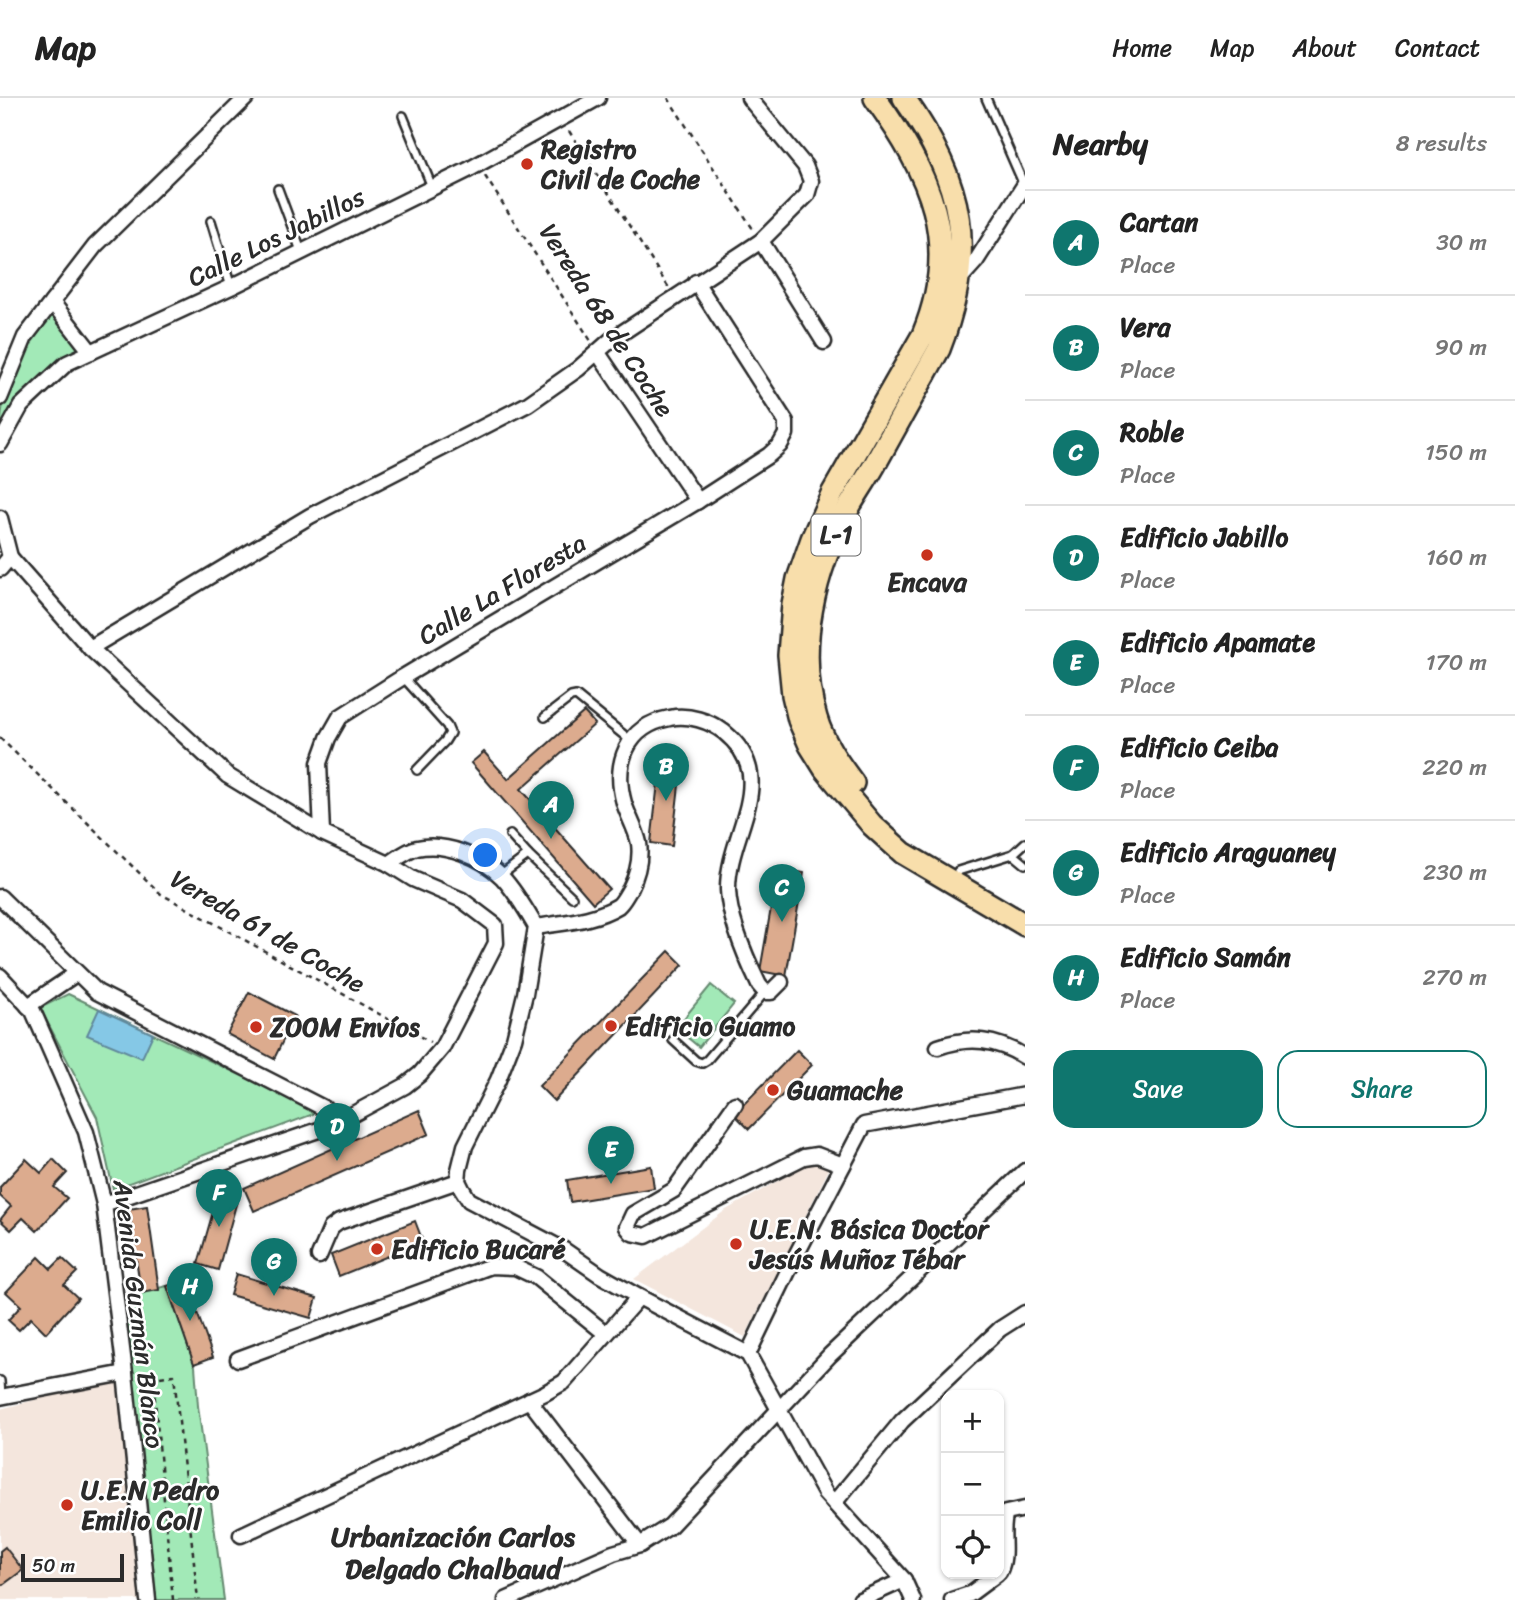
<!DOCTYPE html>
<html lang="en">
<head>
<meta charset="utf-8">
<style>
  :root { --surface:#fff; --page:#f6f6f6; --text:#222; --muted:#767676; --line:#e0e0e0; --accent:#0f766e }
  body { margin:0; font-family:Sriracha,sans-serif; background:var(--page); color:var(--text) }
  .controls { position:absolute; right:21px; bottom:21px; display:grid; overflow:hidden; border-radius:14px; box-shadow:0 2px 5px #0004 }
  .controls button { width:63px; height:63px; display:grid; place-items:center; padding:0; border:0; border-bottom:2px solid var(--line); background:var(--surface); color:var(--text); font:35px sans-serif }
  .scale { position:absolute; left:21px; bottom:18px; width:103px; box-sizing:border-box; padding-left:7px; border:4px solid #2b2b2b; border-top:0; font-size:19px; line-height:24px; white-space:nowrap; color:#2b2b2b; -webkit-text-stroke:5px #fff; paint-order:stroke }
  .you { position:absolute; left:486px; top:758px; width:24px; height:24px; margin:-18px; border:5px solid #fff; border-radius:50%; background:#1a73e8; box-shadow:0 0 0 10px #1a73e833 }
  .badge { display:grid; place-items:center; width:46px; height:46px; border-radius:50%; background:var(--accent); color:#fff; font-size:23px; font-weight:700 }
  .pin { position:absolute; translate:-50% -58px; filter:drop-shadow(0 2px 4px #0008) }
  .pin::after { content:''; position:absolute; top:37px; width:24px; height:21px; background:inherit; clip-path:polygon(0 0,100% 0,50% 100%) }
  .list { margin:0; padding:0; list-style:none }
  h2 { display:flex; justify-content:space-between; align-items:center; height:91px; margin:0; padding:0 28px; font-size:30px }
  h2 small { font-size:23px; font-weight:400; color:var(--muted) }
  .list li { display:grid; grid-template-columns:46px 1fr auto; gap:21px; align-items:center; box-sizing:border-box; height:105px; padding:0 28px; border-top:2px solid var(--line) }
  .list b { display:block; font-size:26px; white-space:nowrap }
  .list p { margin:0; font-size:23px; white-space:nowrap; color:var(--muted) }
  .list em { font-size:23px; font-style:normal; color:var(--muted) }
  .actions { display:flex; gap:14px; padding:21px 28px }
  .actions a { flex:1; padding:16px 0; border:2px solid var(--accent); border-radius:21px; text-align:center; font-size:24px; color:var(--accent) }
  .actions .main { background:var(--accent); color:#fff }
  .icon { flex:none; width:38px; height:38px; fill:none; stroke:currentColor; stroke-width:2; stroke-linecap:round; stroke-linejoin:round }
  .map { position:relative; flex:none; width:1025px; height:1502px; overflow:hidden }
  header { display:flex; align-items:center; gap:42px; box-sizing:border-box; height:98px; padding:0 35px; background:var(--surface); border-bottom:2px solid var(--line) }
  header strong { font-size:33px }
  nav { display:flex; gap:38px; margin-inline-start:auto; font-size:24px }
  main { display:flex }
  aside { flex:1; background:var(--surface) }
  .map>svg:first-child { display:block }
  .built { fill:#f4e6dd }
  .green { fill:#a2e9b7; stroke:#668a71; stroke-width:2 }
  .water { fill:#85c8e6; stroke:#61899b; stroke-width:2 }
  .building { fill:#dcab8e; stroke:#2b2b2b; stroke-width:2 }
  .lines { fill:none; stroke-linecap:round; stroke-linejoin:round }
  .lane-casing { stroke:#2b2b2b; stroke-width:12 }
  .street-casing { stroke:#2b2b2b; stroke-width:19 }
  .primary-casing { stroke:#2b2b2b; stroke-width:26 }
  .path { stroke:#2b2b2b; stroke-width:2.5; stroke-dasharray:5 5; stroke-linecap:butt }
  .lane { stroke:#fff; stroke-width:7 }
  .street { stroke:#fff; stroke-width:14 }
  .primary { stroke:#f8deab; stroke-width:21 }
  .poi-dot { fill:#c8321e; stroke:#fff; stroke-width:2.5 }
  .labels { text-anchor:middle; stroke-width:5; stroke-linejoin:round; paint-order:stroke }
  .shield { fill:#fff; stroke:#6b6b6b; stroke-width:2 }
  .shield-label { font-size:24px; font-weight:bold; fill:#2b2b2b }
  .poi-label { font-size:26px; font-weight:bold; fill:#2b2b2b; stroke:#fff; text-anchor:start }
  .street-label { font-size:26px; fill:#2b2b2b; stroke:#fff }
  .neighbourhood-label { font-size:28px; font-weight:bold; fill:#2b2b2b; stroke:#fff }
</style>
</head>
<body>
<header>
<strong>Map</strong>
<nav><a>Home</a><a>Map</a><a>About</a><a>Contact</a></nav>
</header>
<main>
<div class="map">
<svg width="1025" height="1502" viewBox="0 0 1025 1502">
  <rect width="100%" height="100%" fill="#fff"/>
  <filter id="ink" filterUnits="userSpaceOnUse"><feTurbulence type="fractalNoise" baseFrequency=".0143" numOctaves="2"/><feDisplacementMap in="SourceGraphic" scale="14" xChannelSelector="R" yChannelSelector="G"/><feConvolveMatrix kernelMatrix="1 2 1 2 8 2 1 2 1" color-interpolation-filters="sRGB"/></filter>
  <g filter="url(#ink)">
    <g class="built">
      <polygon points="812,1064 829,1071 745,1239 634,1181 726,1112"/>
      <polygon points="123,1279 143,1502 0,1502 0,1311"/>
    </g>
    <g class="green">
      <path d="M52,209L87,252L65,262L0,342C0,285 18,253 52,209Z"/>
      <polygon points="711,887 734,906 699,949 676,930"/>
      <polygon points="68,896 319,1014 113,1091 97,1019 40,910"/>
      <polygon points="167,1188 195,1268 198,1308 224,1502 152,1502 122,1199"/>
    </g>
    <polygon class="water" points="99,911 153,936 142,960 87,937"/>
    <g class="building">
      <polygon points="584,614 595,626 521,691 609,791 593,805 471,665 484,654 508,681"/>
      <polygon points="661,659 682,661 672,748 651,745"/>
      <polygon points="778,770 804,775 786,878 760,873"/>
      <polygon points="669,853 683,867 554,1003 539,988"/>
      <polygon points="249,894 295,918 274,961 227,936"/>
      <polygon points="797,952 812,967 749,1031 734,1016"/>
      <polygon points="419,1012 429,1036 254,1113 244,1090"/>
      <polygon points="26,1061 41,1075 53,1061 67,1075 54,1089 67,1100 37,1133 23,1120 11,1132 0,1122 11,1108 0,1098 0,1089"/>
      <polygon points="651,1068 654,1090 570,1104 567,1082"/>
      <polygon points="221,1086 240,1092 218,1172 198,1166"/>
      <polygon points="147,1108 159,1192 141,1195 129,1111"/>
      <polygon points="415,1123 423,1144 339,1178 331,1157"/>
      <polygon points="39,1159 51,1171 62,1160 77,1174 64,1187 78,1200 46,1235 31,1220 19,1232 8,1222 21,1208 6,1194"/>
      <polygon points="236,1176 317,1200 311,1220 230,1197"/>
      <polygon points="185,1181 213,1259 194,1266 167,1188"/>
      <polygon points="5,1449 23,1472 0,1489 0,1453"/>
    </g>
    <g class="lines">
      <g class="lane-casing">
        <g id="lane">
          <polyline points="986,0 1024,87"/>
          <polyline points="403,18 432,89"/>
          <polyline points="278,91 301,153"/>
          <polyline points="211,123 231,189"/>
          <polyline points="403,579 447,628 450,635 445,643 417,672"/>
          <polyline points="545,619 571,599 576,598 630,642"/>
          <polyline points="1013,756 1025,766"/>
          <polyline points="528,757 572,799"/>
          <polyline points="958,773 1013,756 1025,745"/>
          <polyline points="500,778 528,757 510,737"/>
          <polyline points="673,942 696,963 702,965 707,962 765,894"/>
          <polyline points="0,1283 1,1298"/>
        </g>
      </g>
      <g class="street-casing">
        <g id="street">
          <polyline points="761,143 824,244"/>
          <polyline points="958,183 976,163 1025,86"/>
          <polyline points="52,204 91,254"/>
          <polyline points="598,255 698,403"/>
          <polyline points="0,300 25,239 95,148 246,0"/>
          <polyline points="0,346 21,308 67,265 231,189 468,72 598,0"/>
          <polyline points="0,420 10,459 90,550 228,678 322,735 389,766 413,781 462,802 495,827 496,845 442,950 420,976 405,988 333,1027 104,1106"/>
          <polyline points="0,471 10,459"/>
          <polyline points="90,550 310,418 528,306 578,271 611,242 761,143 807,97 811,83 805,68 749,0"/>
          <polyline points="322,735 319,665 328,640 340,619 403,579 698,403 769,357 780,347 786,336 786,324 696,184"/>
          <path d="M389,766C398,760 406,753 417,750C446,744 482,759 502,779C516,794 526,812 536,829L525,896L514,941L498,982L465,1048L459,1072L458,1083L462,1091L469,1102L564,1152L600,1177L639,1199L748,1256L825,1395L904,1482L913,1502"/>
          <polyline points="0,799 97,894 345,1021"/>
          <path d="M536,829C564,824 593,823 618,808C623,804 626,797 630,791C637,777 641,760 639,745C636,731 628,718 624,705C613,666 626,628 670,620C688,616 710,623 724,634C782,681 727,734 728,792C729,820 747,862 759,887L765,894H771L781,884"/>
          <polyline points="0,878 33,913 86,1034 104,1106 125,1275 148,1502"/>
          <polyline points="28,908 77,875"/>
          <path d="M938,949C970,938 996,941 1025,959"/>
          <polyline points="735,1006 674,1092 633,1116 627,1129 632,1135 646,1138 804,1059 817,1057 843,1067"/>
          <polyline points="319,1158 331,1130 339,1124 458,1083"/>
          <polyline points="748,1256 792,1165 864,1027 1025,997"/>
          <polyline points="238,1261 491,1168 515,1169 536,1179 605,1235"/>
          <polyline points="0,1299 125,1275"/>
          <polyline points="529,1302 640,1447"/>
          <polyline points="834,1405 902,1323 1000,1231 1025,1215"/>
          <polyline points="241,1437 545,1295 564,1284 639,1199"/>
          <path d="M999,1474C1009,1455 999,1434 1006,1415L1025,1411"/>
          <polyline points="506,1502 613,1455 640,1447 670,1428 830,1257 1025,1073"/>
          <polyline points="860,1502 904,1482"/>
          <polyline points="952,1502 970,1496 997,1476"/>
        </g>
      </g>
      <g class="primary-casing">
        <g id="primary">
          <path d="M875,0C930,77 962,143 923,237L832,396L812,441L798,481L793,506L789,557L793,597L799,622L810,647L825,671L872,727L903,755L1025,827"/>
          <path d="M853,685C838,665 823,644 816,620C795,550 814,471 849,409C857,395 866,382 874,368C896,329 917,290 939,251C977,153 964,84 904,0"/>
        </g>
      </g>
      <g class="path">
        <polyline points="668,0 753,131"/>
        <polyline points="569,33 669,190"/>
        <polyline points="485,78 591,243"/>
        <polyline points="0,640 161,796 430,944"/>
        <polyline points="173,1502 153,1280 174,1277 198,1502"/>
      </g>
      <use href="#lane" class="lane"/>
      <use href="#street" class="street"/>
      <use href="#primary" class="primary"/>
    </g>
  </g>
  <g class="poi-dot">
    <circle cx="527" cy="66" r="7"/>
    <circle cx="927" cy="457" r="7"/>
    <circle cx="611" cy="928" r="7"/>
    <circle cx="256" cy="929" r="7"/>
    <circle cx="773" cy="992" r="7"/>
    <circle cx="736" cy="1146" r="7"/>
    <circle cx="377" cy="1151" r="7"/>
    <circle cx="67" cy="1407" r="7"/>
  </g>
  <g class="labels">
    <rect class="shield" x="811.5" y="416.5" width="49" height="41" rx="5"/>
    <g class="shield-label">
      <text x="836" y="445">L-1</text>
    </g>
    <g class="poi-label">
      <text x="541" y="60">Registro<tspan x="541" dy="30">Civil de Coche</tspan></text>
      <text x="927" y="493" text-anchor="middle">Encava</text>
      <text x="625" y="937">Edificio Guamo</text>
      <text x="270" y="938">ZOOM Envíos</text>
      <text x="787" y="1001">Guamache</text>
      <text x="750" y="1140">U.E.N. Básica Doctor<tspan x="750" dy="30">Jesús Muñoz Tébar</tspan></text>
      <text x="391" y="1160">Edificio Bucaré</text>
      <text x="81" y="1401">U.E.N Pedro<tspan x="81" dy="30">Emilio Coll</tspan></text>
    </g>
    <g class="street-label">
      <text transform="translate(276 139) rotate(-26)" y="9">Calle Los Jabillos</text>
      <text transform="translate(607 222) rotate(57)" y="9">Vereda 68 de Coche</text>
      <text transform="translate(502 491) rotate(-31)" y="9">Calle La Floresta</text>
      <text transform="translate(268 833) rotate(30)" y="9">Vereda 61 de Coche</text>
      <text transform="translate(139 1216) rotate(83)" y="9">Avenida Guzmán Blanco</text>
    </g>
    <g class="neighbourhood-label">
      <text x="453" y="1448">Urbanización Carlos<tspan x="453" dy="32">Delgado Chalbaud</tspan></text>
    </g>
  </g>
</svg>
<div class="controls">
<button>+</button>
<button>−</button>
<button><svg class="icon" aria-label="locate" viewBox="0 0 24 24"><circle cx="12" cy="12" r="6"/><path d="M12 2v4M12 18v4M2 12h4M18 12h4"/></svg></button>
</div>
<div class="scale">50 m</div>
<div class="you"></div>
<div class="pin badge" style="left:551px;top:741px">A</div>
<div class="pin badge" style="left:666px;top:703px">B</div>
<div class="pin badge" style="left:782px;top:824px">C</div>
<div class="pin badge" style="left:337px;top:1063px">D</div>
<div class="pin badge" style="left:611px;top:1086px">E</div>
<div class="pin badge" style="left:219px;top:1129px">F</div>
<div class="pin badge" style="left:274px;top:1198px">G</div>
<div class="pin badge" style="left:190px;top:1223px">H</div>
</div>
<aside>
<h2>Nearby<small>8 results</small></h2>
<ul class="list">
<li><span class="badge">A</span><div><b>Cartan</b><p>Place</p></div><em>30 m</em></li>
<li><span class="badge">B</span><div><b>Vera</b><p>Place</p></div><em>90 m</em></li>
<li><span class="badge">C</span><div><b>Roble</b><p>Place</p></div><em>150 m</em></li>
<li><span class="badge">D</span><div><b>Edificio Jabillo</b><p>Place</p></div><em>160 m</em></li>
<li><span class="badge">E</span><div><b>Edificio Apamate</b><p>Place</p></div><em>170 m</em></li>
<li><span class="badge">F</span><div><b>Edificio Ceiba</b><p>Place</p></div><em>220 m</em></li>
<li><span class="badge">G</span><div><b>Edificio Araguaney</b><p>Place</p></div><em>230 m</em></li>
<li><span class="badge">H</span><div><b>Edificio Samán</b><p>Place</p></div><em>270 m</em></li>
</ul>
<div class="actions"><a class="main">Save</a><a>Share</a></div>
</aside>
</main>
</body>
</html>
